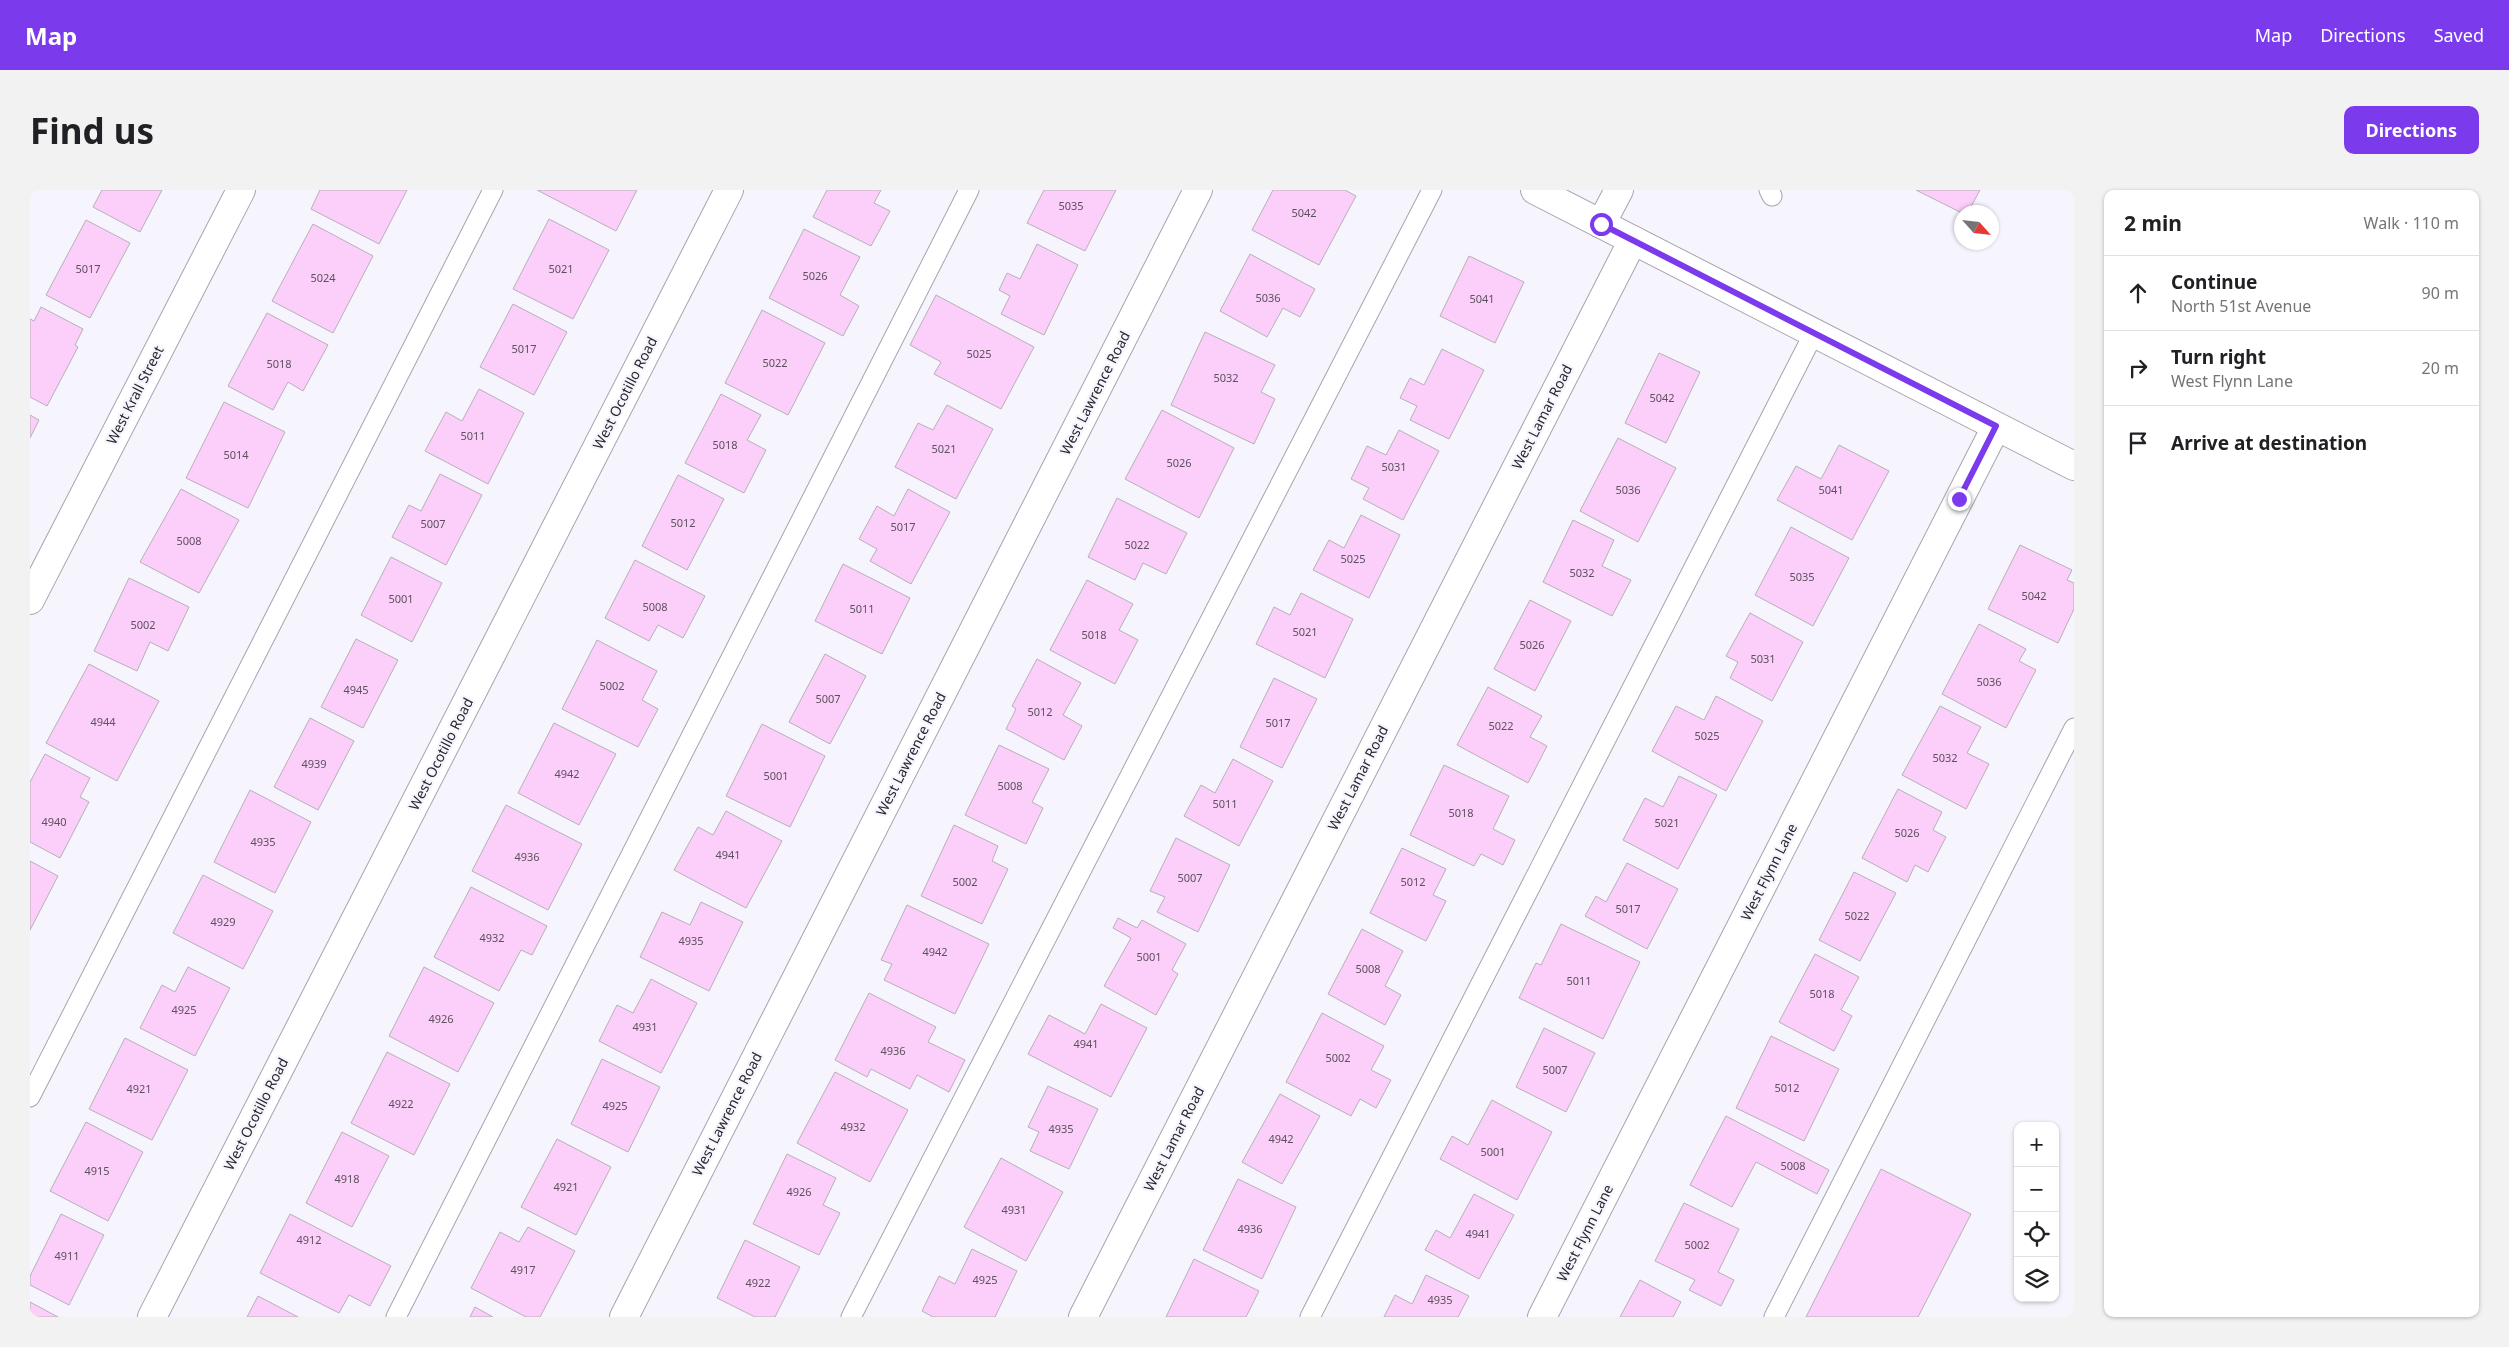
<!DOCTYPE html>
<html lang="en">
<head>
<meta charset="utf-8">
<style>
  :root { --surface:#fff; --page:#f2f2f2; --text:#202124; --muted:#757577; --line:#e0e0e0; --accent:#7c3aed }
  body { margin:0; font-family:"Noto Sans",sans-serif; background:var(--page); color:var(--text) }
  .controls { position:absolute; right:15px; bottom:15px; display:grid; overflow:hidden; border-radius:10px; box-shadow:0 1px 4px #0004 }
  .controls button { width:45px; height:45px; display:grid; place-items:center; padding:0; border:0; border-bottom:1px solid var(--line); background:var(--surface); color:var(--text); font:25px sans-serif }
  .compass { position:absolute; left:1924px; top:15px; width:45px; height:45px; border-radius:50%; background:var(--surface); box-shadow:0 1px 4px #0004; rotate:117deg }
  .stop { position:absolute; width:15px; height:15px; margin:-11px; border:4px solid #7c3aed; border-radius:50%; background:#fff }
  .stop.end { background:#7c3aed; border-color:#fff; box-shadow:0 1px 5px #0008 }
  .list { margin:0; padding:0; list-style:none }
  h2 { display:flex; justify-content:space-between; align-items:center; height:65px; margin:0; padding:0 20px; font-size:21px }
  h2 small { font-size:16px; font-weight:400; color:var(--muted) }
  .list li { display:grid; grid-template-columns:32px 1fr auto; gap:15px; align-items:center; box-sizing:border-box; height:75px; padding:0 20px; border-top:1px solid var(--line) }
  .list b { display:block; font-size:19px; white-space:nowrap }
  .list p { margin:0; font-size:16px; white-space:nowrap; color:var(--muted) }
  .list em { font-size:16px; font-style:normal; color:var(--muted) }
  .icon { flex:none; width:28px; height:28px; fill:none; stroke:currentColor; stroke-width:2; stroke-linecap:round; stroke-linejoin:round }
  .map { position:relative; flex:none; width:2044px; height:1127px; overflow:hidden; border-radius:10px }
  header { display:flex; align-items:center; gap:30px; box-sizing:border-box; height:70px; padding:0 25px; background:var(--accent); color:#fff }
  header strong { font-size:24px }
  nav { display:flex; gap:28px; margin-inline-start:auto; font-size:18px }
  .intro { display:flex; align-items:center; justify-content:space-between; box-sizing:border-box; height:120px; padding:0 30px }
  h1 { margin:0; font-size:35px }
  .button { padding:12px 22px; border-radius:10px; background:var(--accent); color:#fff; font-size:18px; font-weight:700 }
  main { display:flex; gap:30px; padding:0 30px }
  aside { flex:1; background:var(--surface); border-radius:10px; box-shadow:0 1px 4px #0004 }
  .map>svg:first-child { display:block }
  .building { fill:#fbcff9; stroke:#b8afb8 }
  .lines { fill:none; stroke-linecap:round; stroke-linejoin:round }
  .lane-casing { stroke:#a7a4af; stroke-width:21 }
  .street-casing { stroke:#a7a4af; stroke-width:30 }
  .primary-casing { stroke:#a7a4af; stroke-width:30 }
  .lane { stroke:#fff; stroke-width:19 }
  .street { stroke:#fff; stroke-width:28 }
  .primary { stroke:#fff; stroke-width:28 }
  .route { stroke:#7c3aed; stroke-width:6 }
  .labels { text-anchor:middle; stroke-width:4.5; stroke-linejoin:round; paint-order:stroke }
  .number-label { font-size:11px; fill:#5d515e }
  .street-label { font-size:14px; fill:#28272b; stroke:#f6f4fd }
</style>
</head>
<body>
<header>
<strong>Map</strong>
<nav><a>Map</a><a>Directions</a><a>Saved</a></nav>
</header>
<div class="intro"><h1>Find us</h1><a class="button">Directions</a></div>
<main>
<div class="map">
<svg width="2044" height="1127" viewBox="0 0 2044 1127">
  <rect width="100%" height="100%" fill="#f6f4fd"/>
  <g class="building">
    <polygon points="72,0 132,0 110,42 63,17"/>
    <polygon points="290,0 377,0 349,54 281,19"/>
    <polygon points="507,0 607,0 586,41"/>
    <polygon points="797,0 851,0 844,13 860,21 841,56 783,27"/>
    <polygon points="1014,0 1086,0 1055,61 997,33"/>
    <polygon points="1243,0 1315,0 1326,6 1289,75 1222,40"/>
    <polygon points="1886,0 1950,0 1938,22 1932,23"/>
    <polygon points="519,29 579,60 543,129 483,99"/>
    <polygon points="56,30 100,53 60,128 16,105"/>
    <polygon points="283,34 343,66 303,143 242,111"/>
    <polygon points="774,39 830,67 810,105 829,116 813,146 739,108"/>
    <polygon points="1007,54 1048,75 1014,145 971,124 980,106 969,100 977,83 990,89"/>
    <polygon points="1220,64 1285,99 1270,127 1253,118 1237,147 1190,121"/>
    <polygon points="1439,66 1494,92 1465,153 1410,126"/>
    <polygon points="906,105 1004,157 971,219 904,184 911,172 880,155"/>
    <polygon points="483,114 537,142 504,205 450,177"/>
    <polygon points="11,117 53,139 45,155 48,157 17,216 0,207 0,129 4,131"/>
    <polygon points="732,120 795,153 758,225 695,193"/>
    <polygon points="237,123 298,155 273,201 258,192 243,220 198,196"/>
    <polygon points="1175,142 1245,175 1231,202 1245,209 1224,254 1141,215"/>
    <polygon points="1412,159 1454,180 1419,249 1380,230 1387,216 1370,208 1380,188 1394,195"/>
    <polygon points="1629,163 1670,182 1636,253 1595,233"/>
    <polygon points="449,199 494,223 458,294 395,261 416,222 432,231"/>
    <polygon points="691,204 731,225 717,250 736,260 714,303 655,273"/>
    <polygon points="194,212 255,242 218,318 156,288"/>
    <polygon points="917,215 963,239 926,309 865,277 888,233 903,240"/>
    <polygon points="1132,220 1204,258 1169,328 1095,289"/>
    <polygon points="0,225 9,230 0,248"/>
    <polygon points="1369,240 1409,261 1373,330 1333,309 1339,298 1321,289 1337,256 1356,265"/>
    <polygon points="1588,248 1646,278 1608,352 1550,321"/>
    <polygon points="1809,255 1859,281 1822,350 1747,310 1766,276 1791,289"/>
    <polygon points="410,284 452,305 416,375 362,347 379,315 391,321"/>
    <polygon points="648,285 694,309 657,380 612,356"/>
    <polygon points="151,299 209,330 169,403 110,372"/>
    <polygon points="878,299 920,322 881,394 840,371 847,359 829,349 847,316 864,326"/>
    <polygon points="1087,308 1157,343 1136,384 1113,373 1105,390 1058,367"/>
    <polygon points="1331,325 1370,345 1339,408 1283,380 1299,350 1314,358"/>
    <polygon points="1543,330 1584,350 1572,376 1601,390 1582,426 1513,392"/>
    <polygon points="1761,337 1819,368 1783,436 1725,405"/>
    <polygon points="1990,355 2042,380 2037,390 2044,393 2044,419 2028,453 1958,419"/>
    <polygon points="361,367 412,393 382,452 331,425"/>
    <polygon points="605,370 675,406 653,448 628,435 619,451 575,428"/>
    <polygon points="813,374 880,408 852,464 785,431"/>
    <polygon points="99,388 159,417 138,461 120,452 107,481 64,461"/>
    <polygon points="1057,390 1103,414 1089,440 1108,450 1085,494 1020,460"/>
    <polygon points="1271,403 1323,429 1295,488 1226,454 1244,417 1260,425"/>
    <polygon points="1500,410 1541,431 1505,501 1464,479"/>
    <polygon points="1720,423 1773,452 1742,511 1700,488 1708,472 1696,466"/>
    <polygon points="1949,434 1996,459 1989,471 2006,480 1976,538 1912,504"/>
    <polygon points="326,449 368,470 333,538 291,517"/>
    <polygon points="567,450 627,481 612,510 628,519 608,557 532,519"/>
    <polygon points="795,464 836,486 800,554 759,532"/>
    <polygon points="1007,469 1051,493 1033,525 1052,536 1034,570 976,539 986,519 982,516"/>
    <polygon points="59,474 129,511 87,591 16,553"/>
    <polygon points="1244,488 1287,509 1252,578 1210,557"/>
    <polygon points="1458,497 1512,526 1500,547 1517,556 1498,593 1427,555"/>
    <polygon points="1686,506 1733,531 1696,601 1622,561 1646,516 1674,530"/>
    <polygon points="1910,516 1951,537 1937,563 1959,574 1936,619 1872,585"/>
    <polygon points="280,528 324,551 288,620 244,597"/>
    <polygon points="524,533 586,564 549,635 488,603"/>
    <polygon points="732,534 795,566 760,637 696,606"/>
    <polygon points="969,555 1019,579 1002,612 1013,618 996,654 935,625"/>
    <polygon points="15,564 60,588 50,607 59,612 30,668 0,652 0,592"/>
    <polygon points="1203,569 1243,591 1209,656 1154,626 1171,595 1185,603"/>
    <polygon points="1414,575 1479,606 1463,639 1485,650 1473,675 1451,664 1444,676 1380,645"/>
    <polygon points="1649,586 1687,605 1648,679 1593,650 1615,608 1633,617"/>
    <polygon points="1868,599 1912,622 1903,640 1916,647 1898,682 1885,675 1877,692 1832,668"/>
    <polygon points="220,600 281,632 245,703 184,672"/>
    <polygon points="476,615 552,654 518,720 442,681"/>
    <polygon points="696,621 752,651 716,718 644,680 668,637 683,645"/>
    <polygon points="924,635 968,656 962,671 978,679 952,734 891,706"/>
    <polygon points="1146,648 1200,675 1168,742 1127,722 1135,707 1120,701"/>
    <polygon points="1372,658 1416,679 1403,705 1416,711 1396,751 1340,723"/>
    <polygon points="0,671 28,686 0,740"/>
    <polygon points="1597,673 1648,699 1617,759 1555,726 1566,706 1576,712"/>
    <polygon points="1824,682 1866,703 1830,771 1789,750"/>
    <polygon points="173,685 243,721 213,779 143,743"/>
    <polygon points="441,697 517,736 502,765 491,760 469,801 404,767"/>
    <polygon points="671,712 713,732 679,801 610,767 632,722 660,735"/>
    <polygon points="877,715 959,754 925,824 854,790 862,774 851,770"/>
    <polygon points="1088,728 1107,738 1112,730 1156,754 1142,780 1148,784 1126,825 1074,796 1101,748 1083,738"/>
    <polygon points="1531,734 1610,772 1573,849 1489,808 1506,773 1511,775"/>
    <polygon points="1332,739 1373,761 1355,796 1371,805 1355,835 1298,804"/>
    <polygon points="1785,764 1829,787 1811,820 1822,826 1804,861 1749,832"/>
    <polygon points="158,777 200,798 165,866 110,838 132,795 145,802"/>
    <polygon points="394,777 464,813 428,882 359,846"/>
    <polygon points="621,789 667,813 631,883 569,851 587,815 603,823"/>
    <polygon points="839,803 906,837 898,852 935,870 919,902 887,885 880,899 841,879 837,887 805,870"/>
    <polygon points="1071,814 1117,838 1081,907 998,864 1019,825 1055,844"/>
    <polygon points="1292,823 1354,856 1341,880 1361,890 1346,918 1330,909 1321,926 1256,892"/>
    <polygon points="1514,838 1565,863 1536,922 1486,897"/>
    <polygon points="1741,846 1809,879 1774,951 1706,918"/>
    <polygon points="95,848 158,880 122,950 59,919"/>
    <polygon points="357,862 420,894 384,965 321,933"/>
    <polygon points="572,869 630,897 598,962 541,934"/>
    <polygon points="805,882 878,920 840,992 767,953"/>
    <polygon points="1018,896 1068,919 1039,979 1000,961 1009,942 998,937"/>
    <polygon points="1250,904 1290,926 1252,994 1212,972"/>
    <polygon points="1462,910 1522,942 1487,1010 1410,969 1422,946 1438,955"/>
    <polygon points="1696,926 1799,980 1787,1004 1726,972 1702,1017 1660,995"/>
    <polygon points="56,932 113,962 78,1031 20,1001"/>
    <polygon points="312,942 359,966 322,1037 276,1013"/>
    <polygon points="527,949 581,977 546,1045 491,1017"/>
    <polygon points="757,964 806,988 793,1015 810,1023 789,1065 723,1034"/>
    <polygon points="971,968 1033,1002 996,1071 934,1037"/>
    <polygon points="1851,979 1941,1024 1888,1127 1776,1127"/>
    <polygon points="1208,989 1266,1017 1232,1089 1173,1060"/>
    <polygon points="1444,1004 1484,1025 1449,1089 1395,1060 1406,1040 1420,1048"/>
    <polygon points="1654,1013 1709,1039 1688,1082 1704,1090 1691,1116 1659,1100 1665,1090 1625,1071"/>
    <polygon points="31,1024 74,1045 39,1115 0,1095 0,1086"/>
    <polygon points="260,1024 361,1076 340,1116 319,1105 309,1123 230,1083"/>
    <polygon points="498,1037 545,1061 510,1127 496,1127 441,1098 470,1042 489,1052"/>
    <polygon points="715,1050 770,1077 745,1127 725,1127 687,1108"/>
    <polygon points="942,1059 987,1081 965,1127 903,1127 892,1121 909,1086 925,1094"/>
    <polygon points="1164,1069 1229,1101 1216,1127 1136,1127"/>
    <polygon points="1396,1085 1439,1106 1428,1127 1354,1127 1365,1105 1382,1114"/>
    <polygon points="1610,1090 1651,1112 1643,1127 1590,1127"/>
    <polygon points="228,1106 268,1127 217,1127"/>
    <polygon points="0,1112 28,1127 0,1127"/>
    <polygon points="445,1117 463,1127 440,1127"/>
  </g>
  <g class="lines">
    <g class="lane-casing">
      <g id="lane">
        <polyline points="1739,0 1742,6"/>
        <polyline points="0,907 463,0"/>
        <polyline points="366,1127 939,0"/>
        <polyline points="821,1127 1402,0"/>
        <polyline points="1280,1127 1784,143"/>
        <polyline points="1744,1127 2044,538"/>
      </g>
    </g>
    <g class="street-casing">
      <g id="street">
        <polyline points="1571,34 1589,0"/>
        <polyline points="0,410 211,0"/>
        <polyline points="122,1127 699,0"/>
        <polyline points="594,1127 1168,0"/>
        <polyline points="1053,1127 1603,50"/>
        <polyline points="1512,1127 1966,237"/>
      </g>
    </g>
    <g class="primary-casing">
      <polyline id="primary" points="1505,0 2044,276"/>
    </g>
    <use href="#lane" class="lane"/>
    <use href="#street" class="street"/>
    <use href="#primary" class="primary"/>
  </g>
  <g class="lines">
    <polyline class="route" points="1571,34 1966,236 1929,309"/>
  </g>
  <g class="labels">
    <g class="number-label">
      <text x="1041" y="20">5035</text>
      <text x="1274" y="27">5042</text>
      <text x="58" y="83">5017</text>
      <text x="531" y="83">5021</text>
      <text x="785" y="90">5026</text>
      <text x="293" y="92">5024</text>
      <text x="1238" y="112">5036</text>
      <text x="1452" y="113">5041</text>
      <text x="494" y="163">5017</text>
      <text x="949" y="168">5025</text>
      <text x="745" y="177">5022</text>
      <text x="249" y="178">5018</text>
      <text x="1196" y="192">5032</text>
      <text x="1632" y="212">5042</text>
      <text x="443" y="250">5011</text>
      <text x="695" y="259">5018</text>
      <text x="914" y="263">5021</text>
      <text x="206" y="269">5014</text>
      <text x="1149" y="277">5026</text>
      <text x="1364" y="281">5031</text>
      <text x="1598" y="304">5036</text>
      <text x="1801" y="304">5041</text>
      <text x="653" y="337">5012</text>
      <text x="403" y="338">5007</text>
      <text x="873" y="341">5017</text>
      <text x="159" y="355">5008</text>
      <text x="1107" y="359">5022</text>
      <text x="1323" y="373">5025</text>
      <text x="1552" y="387">5032</text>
      <text x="1772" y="391">5035</text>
      <text x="2004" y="410">5042</text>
      <text x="371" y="413">5001</text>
      <text x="625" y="421">5008</text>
      <text x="832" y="423">5011</text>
      <text x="113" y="439">5002</text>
      <text x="1275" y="446">5021</text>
      <text x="1064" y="449">5018</text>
      <text x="1502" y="459">5026</text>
      <text x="1733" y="473">5031</text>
      <text x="1959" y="496">5036</text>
      <text x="582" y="500">5002</text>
      <text x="326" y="504">4945</text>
      <text x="798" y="513">5007</text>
      <text x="1010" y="526">5012</text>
      <text x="73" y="536">4944</text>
      <text x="1248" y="537">5017</text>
      <text x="1471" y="540">5022</text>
      <text x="1677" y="550">5025</text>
      <text x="1915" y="572">5032</text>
      <text x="284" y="578">4939</text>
      <text x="537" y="588">4942</text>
      <text x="746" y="590">5001</text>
      <text x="980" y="600">5008</text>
      <text x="1195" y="618">5011</text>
      <text x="1431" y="627">5018</text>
      <text x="24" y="636">4940</text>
      <text x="1637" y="637">5021</text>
      <text x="1877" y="647">5026</text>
      <text x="233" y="656">4935</text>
      <text x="698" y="669">4941</text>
      <text x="497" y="671">4936</text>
      <text x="1160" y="692">5007</text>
      <text x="935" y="696">5002</text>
      <text x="1383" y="696">5012</text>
      <text x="1598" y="723">5017</text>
      <text x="1827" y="730">5022</text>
      <text x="193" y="736">4929</text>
      <text x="462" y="752">4932</text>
      <text x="661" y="755">4935</text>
      <text x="905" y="766">4942</text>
      <text x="1119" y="771">5001</text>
      <text x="1338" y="783">5008</text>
      <text x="1549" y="795">5011</text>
      <text x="1792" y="808">5018</text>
      <text x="154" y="824">4925</text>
      <text x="411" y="833">4926</text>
      <text x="615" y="841">4931</text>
      <text x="1056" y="858">4941</text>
      <text x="863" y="865">4936</text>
      <text x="1308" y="872">5002</text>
      <text x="1525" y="884">5007</text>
      <text x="1757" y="902">5012</text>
      <text x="109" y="903">4921</text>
      <text x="371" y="918">4922</text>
      <text x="585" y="920">4925</text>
      <text x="823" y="941">4932</text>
      <text x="1031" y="943">4935</text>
      <text x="1251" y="953">4942</text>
      <text x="1463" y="966">5001</text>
      <text x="1763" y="980">5008</text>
      <text x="67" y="985">4915</text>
      <text x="317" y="993">4918</text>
      <text x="536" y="1001">4921</text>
      <text x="769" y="1006">4926</text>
      <text x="984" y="1024">4931</text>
      <text x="1220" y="1043">4936</text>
      <text x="1448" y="1048">4941</text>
      <text x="279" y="1054">4912</text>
      <text x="1667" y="1059">5002</text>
      <text x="37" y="1070">4911</text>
      <text x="493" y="1084">4917</text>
      <text x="955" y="1094">4925</text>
      <text x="728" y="1097">4922</text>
      <text x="1410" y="1114">4935</text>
    </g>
    <g class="street-label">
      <text transform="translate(595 203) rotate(-63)" y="5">West Ocotillo Road</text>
      <text transform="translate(1065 203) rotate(-63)" y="5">West Lawrence Road</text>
      <text transform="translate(105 205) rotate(-63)" y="5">West Krall Street</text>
      <text transform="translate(1512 227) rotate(-63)" y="5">West Lamar Road</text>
      <text transform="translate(411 564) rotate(-63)" y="5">West Ocotillo Road</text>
      <text transform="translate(881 564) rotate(-63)" y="5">West Lawrence Road</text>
      <text transform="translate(1328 588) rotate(-63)" y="5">West Lamar Road</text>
      <text transform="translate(1739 682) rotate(-63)" y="5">West Flynn Lane</text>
      <text transform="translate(226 924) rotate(-63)" y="5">West Ocotillo Road</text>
      <text transform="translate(697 924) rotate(-63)" y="5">West Lawrence Road</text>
      <text transform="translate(1144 949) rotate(-63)" y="5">West Lamar Road</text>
      <text transform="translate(1555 1043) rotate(-63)" y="5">West Flynn Lane</text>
    </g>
  </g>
</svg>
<div class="controls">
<button>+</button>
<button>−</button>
<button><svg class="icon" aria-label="locate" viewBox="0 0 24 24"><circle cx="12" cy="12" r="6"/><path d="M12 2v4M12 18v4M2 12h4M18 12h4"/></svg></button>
<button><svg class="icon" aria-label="layers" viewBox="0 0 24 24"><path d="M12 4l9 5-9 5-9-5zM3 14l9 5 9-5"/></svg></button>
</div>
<svg class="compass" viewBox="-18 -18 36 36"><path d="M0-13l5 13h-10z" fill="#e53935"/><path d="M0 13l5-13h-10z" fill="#757577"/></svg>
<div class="stop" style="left:1571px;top:34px"></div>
<div class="stop end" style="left:1929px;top:309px"></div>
</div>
<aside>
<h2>2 min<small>Walk · 110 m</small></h2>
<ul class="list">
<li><svg class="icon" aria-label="ahead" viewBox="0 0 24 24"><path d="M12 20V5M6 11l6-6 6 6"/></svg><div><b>Continue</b><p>North 51st Avenue</p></div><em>90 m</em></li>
<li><svg class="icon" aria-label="right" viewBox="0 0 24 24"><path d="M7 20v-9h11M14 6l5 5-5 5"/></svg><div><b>Turn right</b><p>West Flynn Lane</p></div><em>20 m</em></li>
<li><svg class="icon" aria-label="arrive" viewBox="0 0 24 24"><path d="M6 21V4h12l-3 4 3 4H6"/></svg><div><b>Arrive at destination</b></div></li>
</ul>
</aside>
</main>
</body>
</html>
